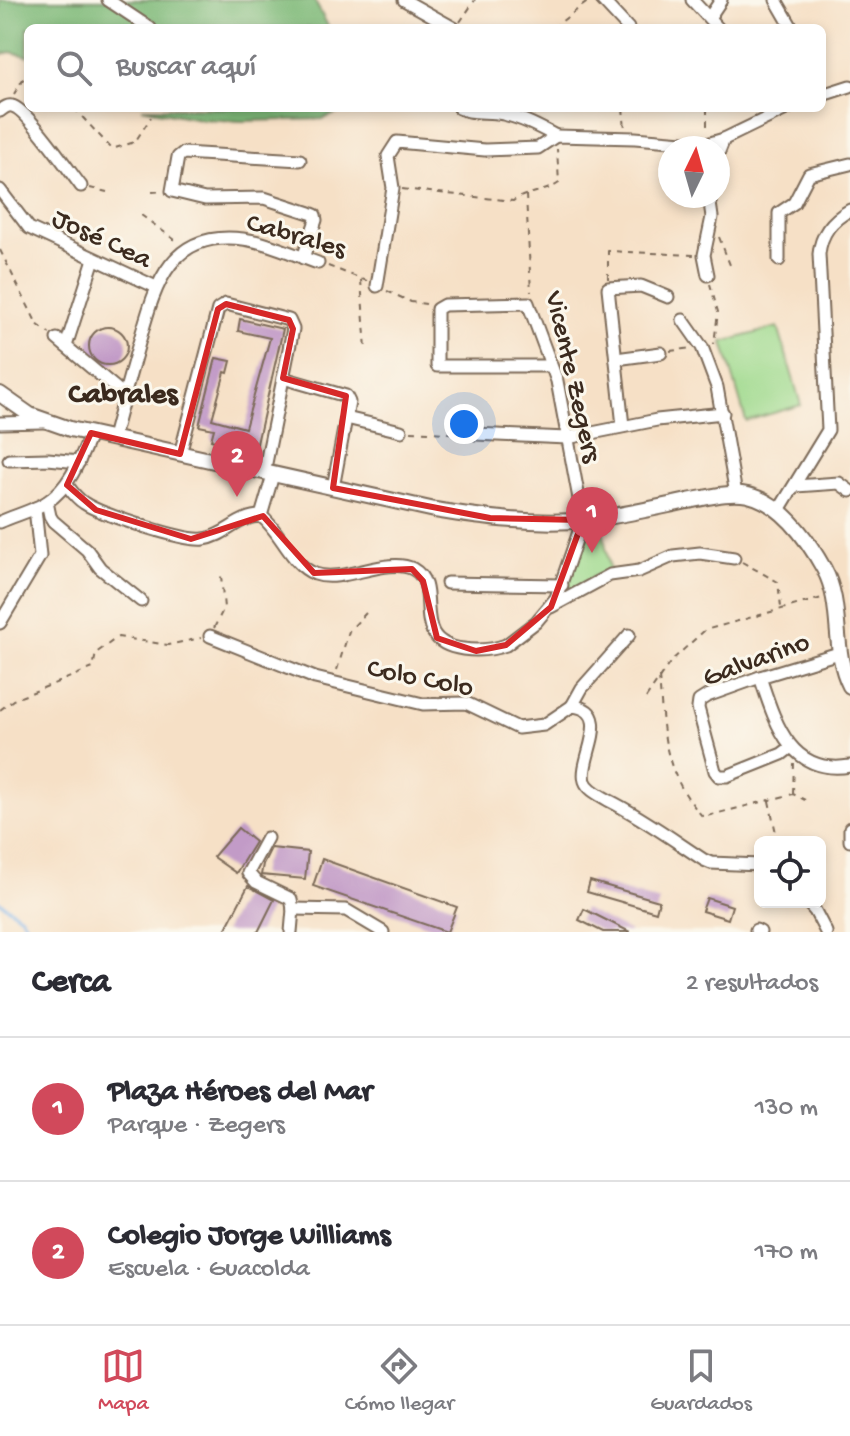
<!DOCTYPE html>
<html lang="es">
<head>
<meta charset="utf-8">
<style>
  :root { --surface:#fff; --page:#f2f2f3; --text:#2b2b33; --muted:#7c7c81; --line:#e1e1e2; --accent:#d1495b }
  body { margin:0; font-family:"Gochi Hand",sans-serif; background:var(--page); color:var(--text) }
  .controls { position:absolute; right:24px; bottom:24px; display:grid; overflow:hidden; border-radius:12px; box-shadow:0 4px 12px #0003 }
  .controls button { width:72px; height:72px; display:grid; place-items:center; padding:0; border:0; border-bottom:2px solid var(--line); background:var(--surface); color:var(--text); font:40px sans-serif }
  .compass { position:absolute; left:658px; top:136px; width:72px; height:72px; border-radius:50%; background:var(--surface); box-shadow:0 4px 12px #0003; rotate:5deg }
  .you { position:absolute; left:464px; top:424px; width:28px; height:28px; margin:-20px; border:6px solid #fff; border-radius:50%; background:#1a73e8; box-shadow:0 0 0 12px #1a73e833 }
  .badge { display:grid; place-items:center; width:52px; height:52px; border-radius:50%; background:var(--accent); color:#fff; font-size:26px; font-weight:700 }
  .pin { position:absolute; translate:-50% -66px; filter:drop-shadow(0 2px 4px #0008) }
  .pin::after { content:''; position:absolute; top:42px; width:28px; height:24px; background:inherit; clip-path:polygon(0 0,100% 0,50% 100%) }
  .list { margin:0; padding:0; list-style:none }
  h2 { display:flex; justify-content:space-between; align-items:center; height:104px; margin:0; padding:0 32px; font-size:34px }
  h2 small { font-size:26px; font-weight:400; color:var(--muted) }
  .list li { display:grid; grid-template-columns:52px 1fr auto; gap:24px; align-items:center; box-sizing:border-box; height:144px; padding:0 32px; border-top:2px solid var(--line) }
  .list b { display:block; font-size:30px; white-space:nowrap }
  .list p { margin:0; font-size:26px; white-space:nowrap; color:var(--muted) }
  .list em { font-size:26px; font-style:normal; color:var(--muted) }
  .icon { flex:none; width:44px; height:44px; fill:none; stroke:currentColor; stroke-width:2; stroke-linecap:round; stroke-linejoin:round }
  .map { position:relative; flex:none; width:850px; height:932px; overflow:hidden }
  .search { position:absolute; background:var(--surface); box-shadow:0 4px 12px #0003; left:24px; right:24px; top:24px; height:88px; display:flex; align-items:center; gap:20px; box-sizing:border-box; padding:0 28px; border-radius:12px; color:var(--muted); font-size:30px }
  .sheet { height:392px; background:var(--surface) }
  nav { display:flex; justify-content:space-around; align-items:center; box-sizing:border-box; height:112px; border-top:2px solid var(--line); background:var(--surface); font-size:22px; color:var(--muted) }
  nav a { display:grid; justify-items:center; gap:4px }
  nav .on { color:var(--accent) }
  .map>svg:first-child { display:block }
  .green { fill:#9ed98c; stroke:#6c8255; stroke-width:2 }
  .forest { fill:#7eb978; stroke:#5c724b; stroke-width:2 }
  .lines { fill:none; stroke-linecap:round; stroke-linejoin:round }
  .stream { stroke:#78b1e8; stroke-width:3 }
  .building { fill:#c29bc7 }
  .minor-casing { stroke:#7c6a59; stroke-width:15 }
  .major-casing { stroke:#7c6a59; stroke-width:18 }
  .path { stroke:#7c6a59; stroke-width:2; stroke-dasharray:6 6; stroke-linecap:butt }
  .minor { stroke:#fff; stroke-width:11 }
  .major { stroke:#fff; stroke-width:14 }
  .marked { fill:none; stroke:#d62828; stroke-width:6; stroke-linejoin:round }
  .labels { text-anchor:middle; stroke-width:6; stroke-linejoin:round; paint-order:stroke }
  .street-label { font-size:28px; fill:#3b2a1e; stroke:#fbf7ec }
  .neighbourhood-label { font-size:30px; font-weight:bold; fill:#3b2a1e; stroke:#fbf7ec }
</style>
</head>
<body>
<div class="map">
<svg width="850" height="932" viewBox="0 0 850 932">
  <rect width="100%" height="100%" fill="#fbf7ec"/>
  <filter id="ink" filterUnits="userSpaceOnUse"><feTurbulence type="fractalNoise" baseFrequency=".0125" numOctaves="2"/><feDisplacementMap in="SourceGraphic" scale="16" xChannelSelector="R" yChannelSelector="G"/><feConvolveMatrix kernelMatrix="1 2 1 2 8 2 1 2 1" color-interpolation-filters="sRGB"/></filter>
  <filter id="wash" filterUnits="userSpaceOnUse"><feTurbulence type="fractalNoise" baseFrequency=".006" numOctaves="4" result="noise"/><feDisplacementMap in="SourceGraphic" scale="32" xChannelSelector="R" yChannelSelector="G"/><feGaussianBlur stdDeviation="1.8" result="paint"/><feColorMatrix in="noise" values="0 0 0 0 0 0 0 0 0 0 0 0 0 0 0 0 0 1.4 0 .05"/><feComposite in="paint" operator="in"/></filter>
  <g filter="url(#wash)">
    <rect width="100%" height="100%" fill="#f6e0c6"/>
    <g class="green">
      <polygon points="778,327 801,405 746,421 723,342"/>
      <polygon points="603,531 610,571 595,576 562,596 570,579 583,534"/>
    </g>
    <g class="forest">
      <polygon points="0,0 314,0 329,28 28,28 28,56 10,52 0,55"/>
      <polygon points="142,108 350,108 323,119 242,121 200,119"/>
    </g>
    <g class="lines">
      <polyline class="stream" points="0,902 21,917 32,932"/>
    </g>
    <g id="blocks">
      <g class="building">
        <polygon points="240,319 283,329 256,448 223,439 222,443 211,440 214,429 199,426 216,358 231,361 228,373 225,372 212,419 245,428 270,338 238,331"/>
        <circle cx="108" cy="346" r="19"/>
        <polygon points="238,828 255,842 236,873 213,857"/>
        <polygon points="271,848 308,852 305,879 261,875 263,864"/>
        <polygon points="322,859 457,907 447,932 313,886"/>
        <polygon points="590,881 659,901 656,912 587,892"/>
        <polygon points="248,886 274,900 258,932 224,932"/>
        <polygon points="707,898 732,906 728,919 702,911"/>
        <polygon points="584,909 630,932 603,932 579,920"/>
      </g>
    </g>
  </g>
  <g filter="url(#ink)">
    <use href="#blocks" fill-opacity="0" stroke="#7c6a59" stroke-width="2"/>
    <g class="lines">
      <g class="minor-casing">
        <g id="minor">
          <polyline points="108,0 150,28"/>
          <polyline points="404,0 454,28"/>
          <polyline points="602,0 628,28"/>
          <polyline points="692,0 718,28"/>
          <polyline points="776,0 791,26"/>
          <polyline points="709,18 721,0"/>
          <polyline points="822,95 850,86"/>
          <path d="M459,108C474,115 488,110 503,114C522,118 539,127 556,136"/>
          <path d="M0,111C4,108 7,105 12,106C26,108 70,172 81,186"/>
          <polyline points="718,154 724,139 788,108"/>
          <polyline points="300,160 183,153 178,157 172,191 205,199 264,198 310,213 315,215 316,220 303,258"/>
          <polyline points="0,190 29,228 156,287"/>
          <polyline points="779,260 779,213 794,203 809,174 850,164"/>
          <polyline points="708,275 704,255 712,217 709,196"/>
          <polyline points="377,286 393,188 388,156 397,142 485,150 538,148 556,136 635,138 707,144 724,139"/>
          <polyline points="683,320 702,347 717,387 736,494"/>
          <polyline points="57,339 124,395"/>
          <polyline points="66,346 94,259"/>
          <polyline points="616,359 661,353"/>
          <polyline points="283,378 346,396 349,402 333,488"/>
          <polyline points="346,418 401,431"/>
          <polyline points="0,423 43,422"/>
          <polyline points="623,426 608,288 641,286 668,297"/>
          <polyline points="475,434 567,438 657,420 723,413"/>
          <path d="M113,438C121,406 130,375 139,343C155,287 168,230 243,239C268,242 294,255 318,263"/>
          <polyline points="180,454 218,309 226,304 289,320 293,329 264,473"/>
          <polyline points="9,460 48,459 79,462"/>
          <path d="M67,485C72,492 76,498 84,503C100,514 186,542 204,539C226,536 238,516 261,516C281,531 290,564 315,574C343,584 387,556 413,569C445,587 405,641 463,649C478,651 492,650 506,645L536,622L556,598L583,520L557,381L528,303L444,305L437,309V366H551"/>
          <polyline points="796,486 839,483 850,491"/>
          <polyline points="47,502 50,516 53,521 87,550 100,568 141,601"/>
          <path d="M779,510L828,430L819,254C821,233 832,220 850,210"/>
          <polyline points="261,516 273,475"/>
          <path d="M0,522C15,515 33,511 47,502C71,486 80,459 91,433"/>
          <polyline points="447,583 562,585"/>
          <polyline points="551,607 610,575 639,571 673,556 700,553 734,558"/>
          <polyline points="0,623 40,556 35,508"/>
          <path d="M210,636L315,678L423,704L466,703L518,728L544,725L572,706C616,710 578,760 585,781C588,790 600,795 608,800C642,817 672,839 704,860L711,863L760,865"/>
          <path d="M760,677C775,722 790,776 850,766"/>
          <polyline points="572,706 582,688 629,635"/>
          <polyline points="791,747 782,754 727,776 719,776 715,771 698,708 699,701 707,696 760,677 839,653"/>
          <polyline points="850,828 850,841"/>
          <polyline points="267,838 248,873 256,882 291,899 293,909"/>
          <polyline points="807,902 815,911 826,932"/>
          <polyline points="293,909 346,910 383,932"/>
          <polyline points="756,930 760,932"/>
          <polyline points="291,932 293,909"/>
        </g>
      </g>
      <g class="major-casing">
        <path id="major" d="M0,394L30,415L70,429L435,510C484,518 536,525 586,520C620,516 654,508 688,501C706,498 728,491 748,495C782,503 808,540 824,569C844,606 831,649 850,686"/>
      </g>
      <g class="path">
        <polyline points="460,22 475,0"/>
        <polyline points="553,28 590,0"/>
        <polyline points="14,94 28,71"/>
        <polyline points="74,108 112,149 135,142 151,117"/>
        <polyline points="623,108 625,129"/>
        <polyline points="707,108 707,131"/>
        <polyline points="90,188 107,192"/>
        <path d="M402,189L513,201C527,191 545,193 559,183L557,149"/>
        <polyline points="152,192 163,191"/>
        <polyline points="526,195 531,292"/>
        <polyline points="141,215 179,243"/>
        <polyline points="719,237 730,265"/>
        <polyline points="0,250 37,324 50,334"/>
        <polyline points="328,266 367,281"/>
        <polyline points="608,279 608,251 694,255"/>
        <polyline points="361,280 366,350"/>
        <polyline points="710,284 718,312 714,344"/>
        <polyline points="387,291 411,302 426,304"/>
        <polyline points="670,351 692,348"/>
        <polyline points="411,431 464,434"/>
        <polyline points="742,562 778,582 781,607"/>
        <polyline points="214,628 224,608 221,576"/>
        <polyline points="337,670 349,631 366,613"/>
        <path d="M659,677C664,735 662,771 703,817L793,794L805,800"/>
        <polyline points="646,698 671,661 705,630 822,598"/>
        <polyline points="0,710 13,700 93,668 96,653 118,637 168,645 201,638"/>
        <polyline points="793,793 794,763"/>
        <polyline points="769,801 776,833 773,842"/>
      </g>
      <use href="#minor" class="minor"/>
      <use href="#major" class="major"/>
    </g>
  </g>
  <path class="marked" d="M226,304L289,320L293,329L283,378L346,396L333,488L490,518L583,520L551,607L506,645L476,651L437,638L423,581L412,569L314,573L263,516L191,539L96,510L67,485L91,433L180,454L218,309Z"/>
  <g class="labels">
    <g class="street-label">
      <text transform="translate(297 233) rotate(16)" y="10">Cabrales</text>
      <text transform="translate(103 236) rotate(25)" y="10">José Cea</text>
      <text transform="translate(576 376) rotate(77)" y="10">Vicente Zegers</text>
      <text transform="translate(755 657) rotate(-20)" y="10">Galvarino</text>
      <text transform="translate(421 675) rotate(11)" y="10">Colo Colo</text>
    </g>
    <g class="neighbourhood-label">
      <text x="123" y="402">Cabrales</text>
    </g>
  </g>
</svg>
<div class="controls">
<button><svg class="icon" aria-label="locate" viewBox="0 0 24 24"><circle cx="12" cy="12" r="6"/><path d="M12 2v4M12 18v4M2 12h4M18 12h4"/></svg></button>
</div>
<svg class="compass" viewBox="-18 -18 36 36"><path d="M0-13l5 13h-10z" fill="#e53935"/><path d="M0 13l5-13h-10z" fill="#7c7c81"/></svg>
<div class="you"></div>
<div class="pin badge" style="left:592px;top:553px">1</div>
<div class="pin badge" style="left:237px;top:497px">2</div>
<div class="search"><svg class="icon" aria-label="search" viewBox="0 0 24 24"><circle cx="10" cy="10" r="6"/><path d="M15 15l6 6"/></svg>Buscar aquí</div>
</div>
<section class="sheet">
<h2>Cerca<small>2 resultados</small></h2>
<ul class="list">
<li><span class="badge">1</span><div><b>Plaza Héroes del Mar</b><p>Parque · Zegers</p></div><em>130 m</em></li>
<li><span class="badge">2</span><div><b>Colegio Jorge Williams</b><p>Escuela · Guacolda</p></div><em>170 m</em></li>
</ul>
</section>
<nav>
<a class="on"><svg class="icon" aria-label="map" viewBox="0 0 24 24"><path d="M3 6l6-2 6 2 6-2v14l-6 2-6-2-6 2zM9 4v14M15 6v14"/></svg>Mapa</a>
<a><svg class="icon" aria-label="directions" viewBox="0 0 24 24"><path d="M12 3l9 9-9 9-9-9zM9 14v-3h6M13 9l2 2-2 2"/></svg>Cómo llegar</a>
<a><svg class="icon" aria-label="saved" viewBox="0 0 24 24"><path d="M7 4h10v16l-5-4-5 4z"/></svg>Guardados</a>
</nav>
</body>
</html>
